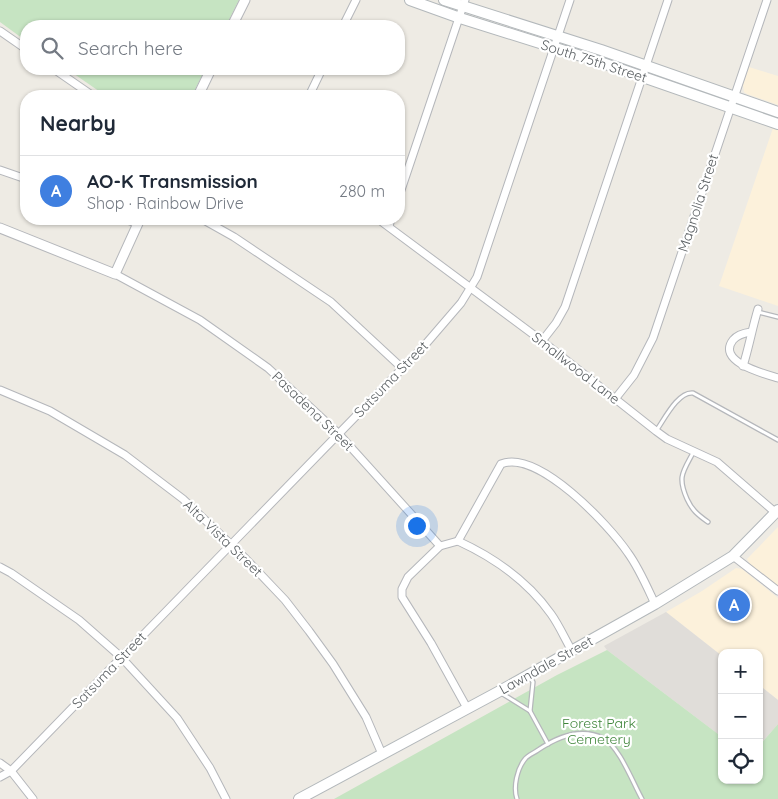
<!DOCTYPE html>
<html lang="en">
<head>
<meta charset="utf-8">
<style>
  :root { --surface:#fff; --page:#f6f6f7; --text:#1f2937; --muted:#747a83; --line:#e0e1e3; --accent:#e0393e }
  body { margin:0; font-family:Quicksand,sans-serif; background:var(--page); color:var(--text) }
  .controls { position:absolute; right:15px; bottom:15px; display:grid; overflow:hidden; border-radius:10px; box-shadow:0 1px 4px #0004 }
  .controls button { width:45px; height:45px; display:grid; place-items:center; padding:0; border:0; border-bottom:1px solid var(--line); background:var(--surface); color:var(--text); font:25px sans-serif }
  .you { position:absolute; left:416px; top:525px; width:18px; height:18px; margin:-12px; border:4px solid #fff; border-radius:50%; background:#1a73e8; box-shadow:0 0 0 8px #1a73e833 }
  .badge { display:grid; place-items:center; width:32px; height:32px; border-radius:50%; background:var(--accent); color:#fff; font-size:16px; font-weight:700 }
  .pin { position:absolute; translate:-50% -50%; border:2px solid #fff; box-shadow:0 1px 5px #0006 }
  .list { margin:0; padding:0; list-style:none }
  h2 { display:flex; justify-content:space-between; align-items:center; height:65px; margin:0; padding:0 20px; font-size:21px }
  h2 small { font-size:16px; font-weight:400; color:var(--muted) }
  .list li { display:grid; grid-template-columns:32px 1fr auto; gap:15px; align-items:center; box-sizing:border-box; height:70px; padding:0 20px; border-top:1px solid var(--line) }
  .list b { display:block; font-size:19px; white-space:nowrap }
  .list p { margin:0; font-size:16px; white-space:nowrap; color:var(--muted) }
  .list em { font-size:16px; font-style:normal; color:var(--muted) }
  .icon { flex:none; width:28px; height:28px; fill:none; stroke:currentColor; stroke-width:2; stroke-linecap:round; stroke-linejoin:round }
  .map { position:relative; flex:none; width:778px; height:799px; overflow:hidden }
  .search { position:absolute; background:var(--surface); box-shadow:0 1px 4px #0004; left:20px; top:20px; width:385px; height:55px; display:flex; align-items:center; gap:12px; box-sizing:border-box; padding:0 18px; border-radius:20px; color:var(--muted); font-size:19px }
  .panel { position:absolute; background:var(--surface); box-shadow:0 1px 4px #0004; left:20px; top:90px; width:385px; height:135px; border-radius:20px }
  .map>svg:first-child { display:block }
  .commercial { fill:#fcf1db }
  .industrial { fill:#e0ddd9 }
  .green { fill:#c6e4c2 }
  .lines { fill:none; stroke-linecap:round; stroke-linejoin:round }
  .service-casing { stroke:#b5b7bb; stroke-width:5.5 }
  .minor-casing { stroke:#b5b7bb; stroke-width:9 }
  .tertiary-casing { stroke:#b5b7bb; stroke-width:11 }
  .secondary-casing { stroke:#b3b8bb; stroke-width:12 }
  .service { stroke:#fff; stroke-width:3 }
  .minor { stroke:#fff; stroke-width:7 }
  .tertiary { stroke:#fff; stroke-width:9 }
  .secondary { stroke:#fff; stroke-width:10 }
  .labels { text-anchor:middle; stroke-width:4.5; stroke-linejoin:round; paint-order:stroke }
  .street-label { font-size:14px; fill:#5c6164; stroke:#fff }
  .park-label { font-size:14px; fill:#3f853a; stroke:#fff }
</style>
</head>
<body>
<div class="map">
<svg width="778" height="799" viewBox="0 0 778 799">
  <rect width="100%" height="100%" fill="#eeebe4"/>
  <g class="commercial">
    <polygon points="749,67 778,76 778,105 747,94 744,92 743,85"/>
    <polygon points="774,125 778,126 778,306 719,286"/>
    <polygon points="778,527 778,586 750,565 747,559"/>
    <polygon points="736,568 742,569 778,598 778,700 759,685 759,653 722,653 722,656 666,612 702,591"/>
  </g>
  <g class="industrial">
    <polygon points="666,612 722,656 722,737 607,650 604,646"/>
    <polygon points="759,685 778,700 778,724 759,746"/>
  </g>
  <g class="green">
    <polygon points="0,0 239,0 226,26 26,26 26,41 0,22"/>
    <polygon points="67,69 205,69 192,96 106,96"/>
    <polygon points="607,650 722,737 722,780 759,780 759,746 778,724 778,799 334,799 557,675"/>
  </g>
  <g class="lines">
    <g class="service-casing">
      <g id="service">
        <polyline points="758,312 778,317"/>
        <path d="M656,431C664,420 678,391 693,393L778,440"/>
        <path d="M694,451C683,472 677,476 687,499C692,510 698,515 708,522"/>
        <polyline points="529,676 533,682 530,711"/>
        <polyline points="501,693 530,711 548,744"/>
        <path d="M517,799C513,787 517,769 525,759C528,755 534,753 538,750C557,737 580,727 603,738C619,746 633,783 642,799"/>
      </g>
    </g>
    <g class="minor-casing">
      <g id="minor">
        <polyline points="343,26 356,0"/>
        <polyline points="0,31 26,49"/>
        <polyline points="54,69 93,96"/>
        <polyline points="309,96 322,69"/>
        <polyline points="0,170 26,179"/>
        <polyline points="399,196 465,0"/>
        <polyline points="125,219 138,224"/>
        <polyline points="202,219 234,237 331,302 402,368"/>
        <polyline points="378,219 542,341 656,431 667,439 717,462 776,513"/>
        <polyline points="389,226 391,219"/>
        <polyline points="115,274 200,320 268,368 338,433 440,546"/>
        <path d="M751,332C744,333 737,335 733,340C716,362 765,374 778,378"/>
        <polyline points="542,341 556,323 565,307 668,0"/>
        <path d="M743,366C749,347 752,329 758,309"/>
        <polyline points="0,390 50,411 125,455 183,499 245,558 285,600 309,631 333,664 366,717 382,754"/>
        <polyline points="615,399 634,375 653,338 767,0"/>
        <path d="M458,541L501,464C538,449 609,525 628,553C639,568 647,587 655,604"/>
        <polyline points="733,556 778,591"/>
        <polyline points="0,567 11,573 79,620 121,657 177,718 210,768 226,799"/>
        <path d="M467,708L431,643L402,597V589L408,577L440,546L458,541C495,558 527,580 551,614C559,625 565,639 572,651"/>
        <polyline points="0,763 11,771 33,799"/>
        <polyline points="0,777 11,771 424,346 461,303 477,277 570,0"/>
      </g>
    </g>
    <g class="tertiary-casing">
      <g id="tertiary">
        <polyline points="232,26 245,0"/>
        <polyline points="198,96 211,69"/>
        <polyline points="0,228 115,274 140,219"/>
      </g>
    </g>
    <g class="secondary-casing">
      <g id="secondary">
        <polyline points="410,0 460,18 597,61 778,124"/>
        <polyline points="444,0 601,50 778,112"/>
        <polyline points="299,799 498,692 655,604 733,556 778,510"/>
      </g>
    </g>
    <use href="#service" class="service"/>
    <use href="#minor" class="minor"/>
    <use href="#tertiary" class="tertiary"/>
    <use href="#secondary" class="secondary"/>
  </g>
  <g class="labels">
    <g class="street-label">
      <text transform="translate(594 61) rotate(18)" y="5">South 75th Street</text>
      <text transform="translate(698 203) rotate(-72)" y="5">Magnolia Street</text>
      <text transform="translate(576 368) rotate(38)" y="5">Smallwood Lane</text>
      <text transform="translate(391 379) rotate(-46)" y="5">Satsuma Street</text>
      <text transform="translate(313 411) rotate(44)" y="5">Pasadena Street</text>
      <text transform="translate(223 538) rotate(44)" y="5">Alta Vista Street</text>
      <text transform="translate(546 665) rotate(-29)" y="5">Lawndale Street</text>
      <text transform="translate(109 670) rotate(-46)" y="5">Satsuma Street</text>
    </g>
    <g class="park-label">
      <text x="599" y="728">Forest Park<tspan x="599" dy="16">Cemetery</tspan></text>
    </g>
  </g>
</svg>
<div class="controls">
<button>+</button>
<button>−</button>
<button><svg class="icon" aria-label="locate" viewBox="0 0 24 24"><circle cx="12" cy="12" r="6"/><path d="M12 2v4M12 18v4M2 12h4M18 12h4"/></svg></button>
</div>
<div class="you"></div>
<div class="pin badge" style="left:734px;top:605px;background:#3f7fe0">A</div>
<div class="search"><svg class="icon" aria-label="search" viewBox="0 0 24 24"><circle cx="10" cy="10" r="6"/><path d="M15 15l6 6"/></svg>Search here</div>
<section class="panel">
<h2>Nearby<small></small></h2>
<ul class="list">
<li><span class="badge" style="background:#3f7fe0">A</span><div><b>AO-K Transmission</b><p>Shop · Rainbow Drive</p></div><em>280 m</em></li>
</ul>
</section>
</div>
</body>
</html>
